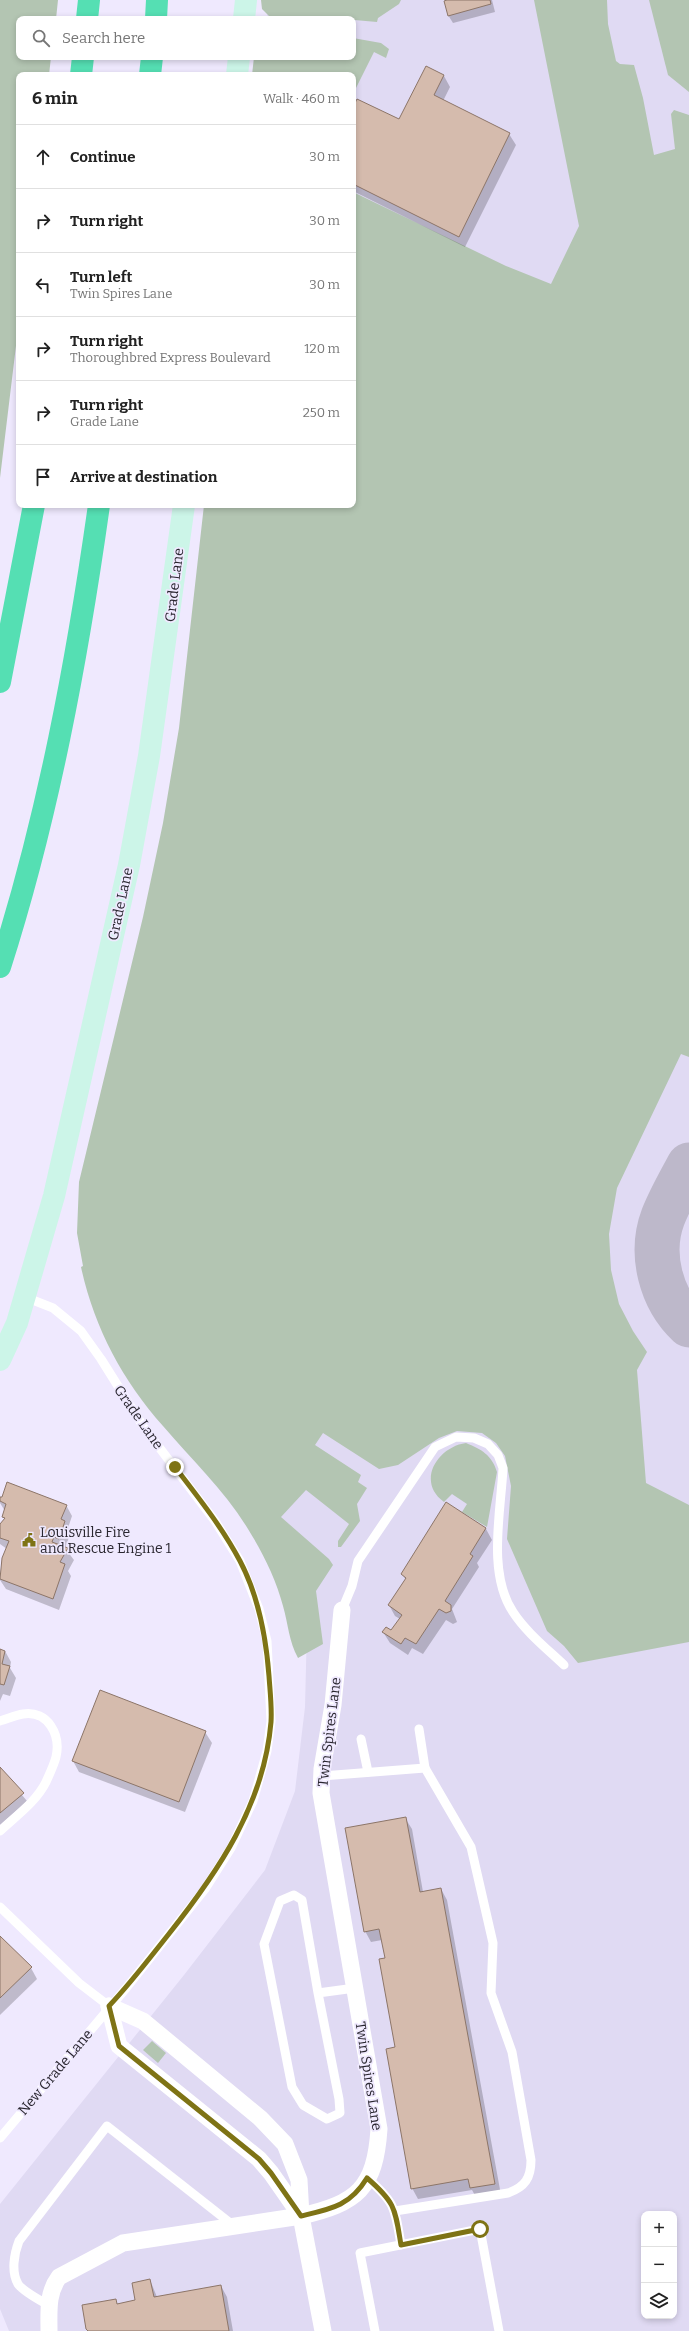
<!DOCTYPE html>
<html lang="en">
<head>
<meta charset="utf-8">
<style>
  :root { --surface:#fff; --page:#f2f2f2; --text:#222; --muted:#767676; --line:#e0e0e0 }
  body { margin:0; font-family:Bitter,serif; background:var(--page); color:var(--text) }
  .controls { position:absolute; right:12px; bottom:12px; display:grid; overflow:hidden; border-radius:8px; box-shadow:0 2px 6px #0003 }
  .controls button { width:36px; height:36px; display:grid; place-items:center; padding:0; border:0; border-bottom:1px solid var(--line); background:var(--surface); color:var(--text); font:20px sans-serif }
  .stop { position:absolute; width:12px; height:12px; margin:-9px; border:3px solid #7e7315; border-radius:50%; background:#fff }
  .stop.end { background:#7e7315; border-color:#fff; box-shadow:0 1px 4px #0008 }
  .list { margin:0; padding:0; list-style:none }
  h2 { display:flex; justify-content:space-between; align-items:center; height:52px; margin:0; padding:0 16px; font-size:17px }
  h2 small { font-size:13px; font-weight:400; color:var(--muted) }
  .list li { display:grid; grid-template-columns:26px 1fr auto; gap:12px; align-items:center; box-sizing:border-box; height:64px; padding:0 16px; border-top:1px solid var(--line) }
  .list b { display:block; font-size:15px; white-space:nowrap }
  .list p { margin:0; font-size:13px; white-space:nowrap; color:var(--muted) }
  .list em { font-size:13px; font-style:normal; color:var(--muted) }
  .icon { flex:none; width:22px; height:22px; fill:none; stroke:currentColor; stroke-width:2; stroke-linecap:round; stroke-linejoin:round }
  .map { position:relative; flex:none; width:689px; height:2331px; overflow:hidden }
  .search { position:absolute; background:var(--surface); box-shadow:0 2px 6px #0003; left:16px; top:16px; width:340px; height:44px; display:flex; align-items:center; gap:10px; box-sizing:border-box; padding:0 14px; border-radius:8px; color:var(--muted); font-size:15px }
  .panel { position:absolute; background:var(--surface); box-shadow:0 2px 6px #0003; left:16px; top:72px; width:340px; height:436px; border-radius:8px }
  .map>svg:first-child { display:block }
  .built { fill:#e0daf3; fill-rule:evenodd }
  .green { fill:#b3c5b2 }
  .shadow { fill:#0003 }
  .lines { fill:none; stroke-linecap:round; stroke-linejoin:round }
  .taxiway { stroke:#bdb8ca; stroke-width:45 }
  .building { fill:#d5bbad; stroke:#8c7568 }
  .lane { stroke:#fff; stroke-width:9 }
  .street { stroke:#fff; stroke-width:17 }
  .secondary { stroke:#ccf5e8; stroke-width:22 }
  .highway { stroke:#55dfb3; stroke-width:22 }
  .route { stroke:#7e7315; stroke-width:5 }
  .labels { text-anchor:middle; stroke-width:3.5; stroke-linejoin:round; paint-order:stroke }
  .street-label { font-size:14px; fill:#29262f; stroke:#efe9fe }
  .poi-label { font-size:14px; fill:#29262f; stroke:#efe9fe; text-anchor:start }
</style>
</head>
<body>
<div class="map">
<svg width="689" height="2331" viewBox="0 0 689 2331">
  <rect width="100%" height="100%" fill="#efe9fe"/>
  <path class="built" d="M269,0H689V2331H9L0,2309V2204L184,1975L265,1870L295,1791L305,1707L307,1626L182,1411L353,505V19H267ZM644,2214H674V2316H644Z"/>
  <g class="green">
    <polygon points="0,0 58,0 56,19 19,19 19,57 51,57 49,75 19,75 19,321 0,478"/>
    <polygon points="261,0 401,0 399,4 378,18 377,22 332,18 278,19 270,17 262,9"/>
    <path d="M534,0H607L608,24L616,61L620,64L634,65L643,98L654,155L675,149L671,114L674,110L689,115V1057L681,1054L617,1188L609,1234L611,1270L619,1304L633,1331L647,1352L637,1370L646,1483L689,1505V1642L578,1663L564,1646L547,1631L507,1539L511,1486L505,1456L496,1443L482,1433L457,1431L439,1438L398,1465L379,1469L323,1433L315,1445L361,1475L358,1482L367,1488L357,1504L360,1521L341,1547H338V1541L349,1524L306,1490L281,1517L329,1559L333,1565L316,1591L323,1644L298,1658C289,1642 288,1623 283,1606C276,1579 263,1553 248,1529C225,1491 192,1460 163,1426C122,1380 94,1327 81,1267L83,1266L77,1233L79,1182L143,917L163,823L179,728L204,505H353V192L506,266L551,284L579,226Z"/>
    <polygon points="649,0 689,0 689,92 668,75"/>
    <polygon points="353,38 381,43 389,49 386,58 374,52 353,94 353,75 252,75 254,57 353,57"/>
    <path d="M466,1443C481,1449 492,1455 497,1472L487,1527L462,1512L467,1504L452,1494L444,1502C416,1482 437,1447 466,1443Z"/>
    <polygon points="152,2041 166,2053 158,2063 143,2050"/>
  </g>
  <g class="shadow">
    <polygon points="451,0 492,0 495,12 453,23 448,15"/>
    <polygon points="426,68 444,76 450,87 443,101 509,134 516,145 465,247 353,191 353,109 400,121"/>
    <polygon points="0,1498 66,1505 72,1516 68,1528 71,1532 65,1548 74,1560 68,1571 71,1576 59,1610 6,1589 0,1580 7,1549 0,1544 0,1525 5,1520 3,1517 5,1511 0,1503"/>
    <polygon points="446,1504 486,1529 492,1540 477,1563 479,1567 452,1609 457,1622 453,1624 446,1620 423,1654 412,1648 408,1655 390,1643 383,1632 392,1632 400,1619 395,1616 389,1605 406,1580 402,1574"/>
    <polygon points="0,1650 5,1651 11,1662 10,1668 16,1678 10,1696 3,1694 0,1701"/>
    <polygon points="205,1732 212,1743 185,1812 79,1772 73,1761"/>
    <polygon points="0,1769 27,1801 0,1825"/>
    <polygon points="405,1818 412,1829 423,1892 441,1889 447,1900 501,2195 477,2199 472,2190 418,2199 412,2188 386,1959 382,1940 371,1942 365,1931"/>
    <polygon points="0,1938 31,1968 37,1979 0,2015"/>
    <polygon points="150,2280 157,2297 221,2286 227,2297 233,2331 88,2331 115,2301 118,2305 136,2301"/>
  </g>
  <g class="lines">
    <path class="taxiway" d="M689,1165C680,1182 670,1199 663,1217C649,1254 661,1299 689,1325"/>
  </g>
  <g class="building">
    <polygon points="447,0 490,0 491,4 448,16 444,1"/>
    <polygon points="426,66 444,75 434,95 510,133 459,237 353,184 353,107 357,99 399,119"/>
    <polygon points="7,1482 67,1505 61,1519 65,1521 59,1539 54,1537 52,1542 68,1548 60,1562 65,1564 53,1599 0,1579 2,1558 9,1541 0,1538 0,1524 5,1518 2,1517 6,1504 0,1501 0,1497 2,1497"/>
    <polygon points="446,1502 486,1528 470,1554 473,1556 445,1601 451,1605 451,1611 446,1613 439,1609 416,1644 405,1638 401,1644 382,1632 386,1627 391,1630 402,1615 388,1605 406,1578 401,1574"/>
    <polygon points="0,1649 5,1651 2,1664 10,1666 4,1685 0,1684"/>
    <polygon points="100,1690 206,1731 179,1802 72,1761"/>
    <polygon points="0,1767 24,1793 0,1813"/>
    <polygon points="406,1817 420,1892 441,1888 495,2184 470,2188 468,2179 411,2189 386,2049 395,2047 379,1959 385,1958 379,1929 364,1932 345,1828"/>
    <polygon points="0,1936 32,1967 0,1998"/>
    <polygon points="150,2279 154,2297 221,2285 229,2331 88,2331 86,2329 82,2305 116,2299 117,2304 135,2300 132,2283"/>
  </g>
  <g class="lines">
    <g class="lane">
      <path d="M342,1610L352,1586L358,1561L435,1447L456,1437L474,1438L488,1444L498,1455L503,1468C501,1511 487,1573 513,1612C526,1632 546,1648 564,1665"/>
      <path d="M0,1721C7,1719 16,1715 23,1714C48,1710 61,1735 56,1757C54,1765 49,1775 46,1782C36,1802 16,1816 0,1831"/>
      <polyline points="419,1729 425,1768"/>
      <polyline points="361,1739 368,1772"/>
      <path d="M322,1776L425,1768L471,1847L493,1943L491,1993L512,2052L531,2160C531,2178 525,2187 508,2193L395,2211"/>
      <polyline points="0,1907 79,1983 109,2006"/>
      <polyline points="318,1993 339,2099 340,2113 327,2119 303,2105 292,2087 264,1944 280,1901 294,1895 302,1900 318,1993 355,1988"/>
      <polyline points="0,2138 127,1987 205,1889 231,1848 253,1801 267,1751 271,1721 267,1641 259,1609 240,1561 215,1521 143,1426 101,1359 81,1331 53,1308 25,1297"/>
      <path d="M367,2178C396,2203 395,2209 401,2245"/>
      <path d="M49,2306C42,2301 22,2291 18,2284C11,2272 14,2254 19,2241L107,2126L234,2226"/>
      <polyline points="375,2331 360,2253 480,2229 499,2331"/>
    </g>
    <g class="street">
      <polyline points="109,2006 143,2021 260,2118 285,2144 299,2180 301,2216 323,2331"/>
      <polyline points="109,2006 119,2046 259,2159 271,2173 301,2216"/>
      <path d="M49,2331C49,2312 47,2293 59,2277L123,2243L301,2216C357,2203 375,2189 379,2129L321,1793L322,1769L333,1705L342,1610"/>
    </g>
    <g class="secondary">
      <polyline points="244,19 246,0"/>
      <polyline points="237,75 239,57"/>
      <polyline points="0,1360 17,1323 54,1196 129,865 149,756 184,505"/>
    </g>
    <g class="highway">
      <polyline points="87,19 89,0"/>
      <polyline points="156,19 157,0"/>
      <polyline points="81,75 83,57"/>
      <polyline points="150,75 152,57"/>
      <polyline points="0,682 34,505"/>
      <path d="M0,967C48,817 77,661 99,505"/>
    </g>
  </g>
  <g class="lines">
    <path class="route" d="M175,1467C198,1497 222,1527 240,1561C259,1597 266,1636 269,1676C270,1691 272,1707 271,1722C264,1805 218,1872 168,1935C149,1959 130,1984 109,2006L119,2046L259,2159L271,2173L301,2216C331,2209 350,2206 367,2178C396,2203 395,2209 401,2245L480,2229"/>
  </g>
  <defs>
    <g id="civic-bare" transform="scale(1.08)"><path d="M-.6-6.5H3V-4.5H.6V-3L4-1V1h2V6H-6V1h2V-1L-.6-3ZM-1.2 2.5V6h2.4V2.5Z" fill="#7e7315" stroke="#efe9fe" stroke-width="2.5" paint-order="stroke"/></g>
  </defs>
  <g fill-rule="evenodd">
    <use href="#civic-bare" x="29" y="1540"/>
  </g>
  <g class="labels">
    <g class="street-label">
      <text transform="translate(174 585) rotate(-83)" y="5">Grade Lane</text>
      <text transform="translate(120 904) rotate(-78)" y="5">Grade Lane</text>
      <text transform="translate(139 1417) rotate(55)" y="5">Grade Lane</text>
      <text transform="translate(329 1732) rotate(-83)" y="5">Twin Spires Lane</text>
      <text transform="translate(55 2072) rotate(-50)" y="5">New Grade Lane</text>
      <text transform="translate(369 2076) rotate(81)" y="5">Twin Spires Lane</text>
    </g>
    <g class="poi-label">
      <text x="40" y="1537">Louisville Fire<tspan x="40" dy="16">and Rescue Engine 1</tspan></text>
    </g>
  </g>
</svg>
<div class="controls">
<button>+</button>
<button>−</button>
<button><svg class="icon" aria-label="layers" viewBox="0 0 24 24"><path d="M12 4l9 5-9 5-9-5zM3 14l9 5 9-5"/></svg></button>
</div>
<div class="stop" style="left:480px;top:2229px"></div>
<div class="stop end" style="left:175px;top:1467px"></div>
<div class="search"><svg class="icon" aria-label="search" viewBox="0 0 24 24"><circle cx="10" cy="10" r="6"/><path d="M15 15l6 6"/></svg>Search here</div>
<section class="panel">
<h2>6 min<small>Walk · 460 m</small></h2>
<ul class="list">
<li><svg class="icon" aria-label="ahead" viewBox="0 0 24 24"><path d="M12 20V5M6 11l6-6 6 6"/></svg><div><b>Continue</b></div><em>30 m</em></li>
<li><svg class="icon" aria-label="right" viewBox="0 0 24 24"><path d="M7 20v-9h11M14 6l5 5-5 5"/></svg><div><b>Turn right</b></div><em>30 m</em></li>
<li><svg class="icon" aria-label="left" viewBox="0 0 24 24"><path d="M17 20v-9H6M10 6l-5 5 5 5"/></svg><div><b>Turn left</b><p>Twin Spires Lane</p></div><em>30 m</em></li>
<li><svg class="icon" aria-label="right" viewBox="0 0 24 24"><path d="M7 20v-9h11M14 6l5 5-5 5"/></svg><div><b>Turn right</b><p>Thoroughbred Express Boulevard</p></div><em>120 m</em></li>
<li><svg class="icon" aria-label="right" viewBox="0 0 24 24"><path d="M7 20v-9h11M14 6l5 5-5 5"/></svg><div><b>Turn right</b><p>Grade Lane</p></div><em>250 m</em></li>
<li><svg class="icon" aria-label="arrive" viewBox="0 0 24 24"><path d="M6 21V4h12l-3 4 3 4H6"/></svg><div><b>Arrive at destination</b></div></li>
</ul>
</section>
</div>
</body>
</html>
